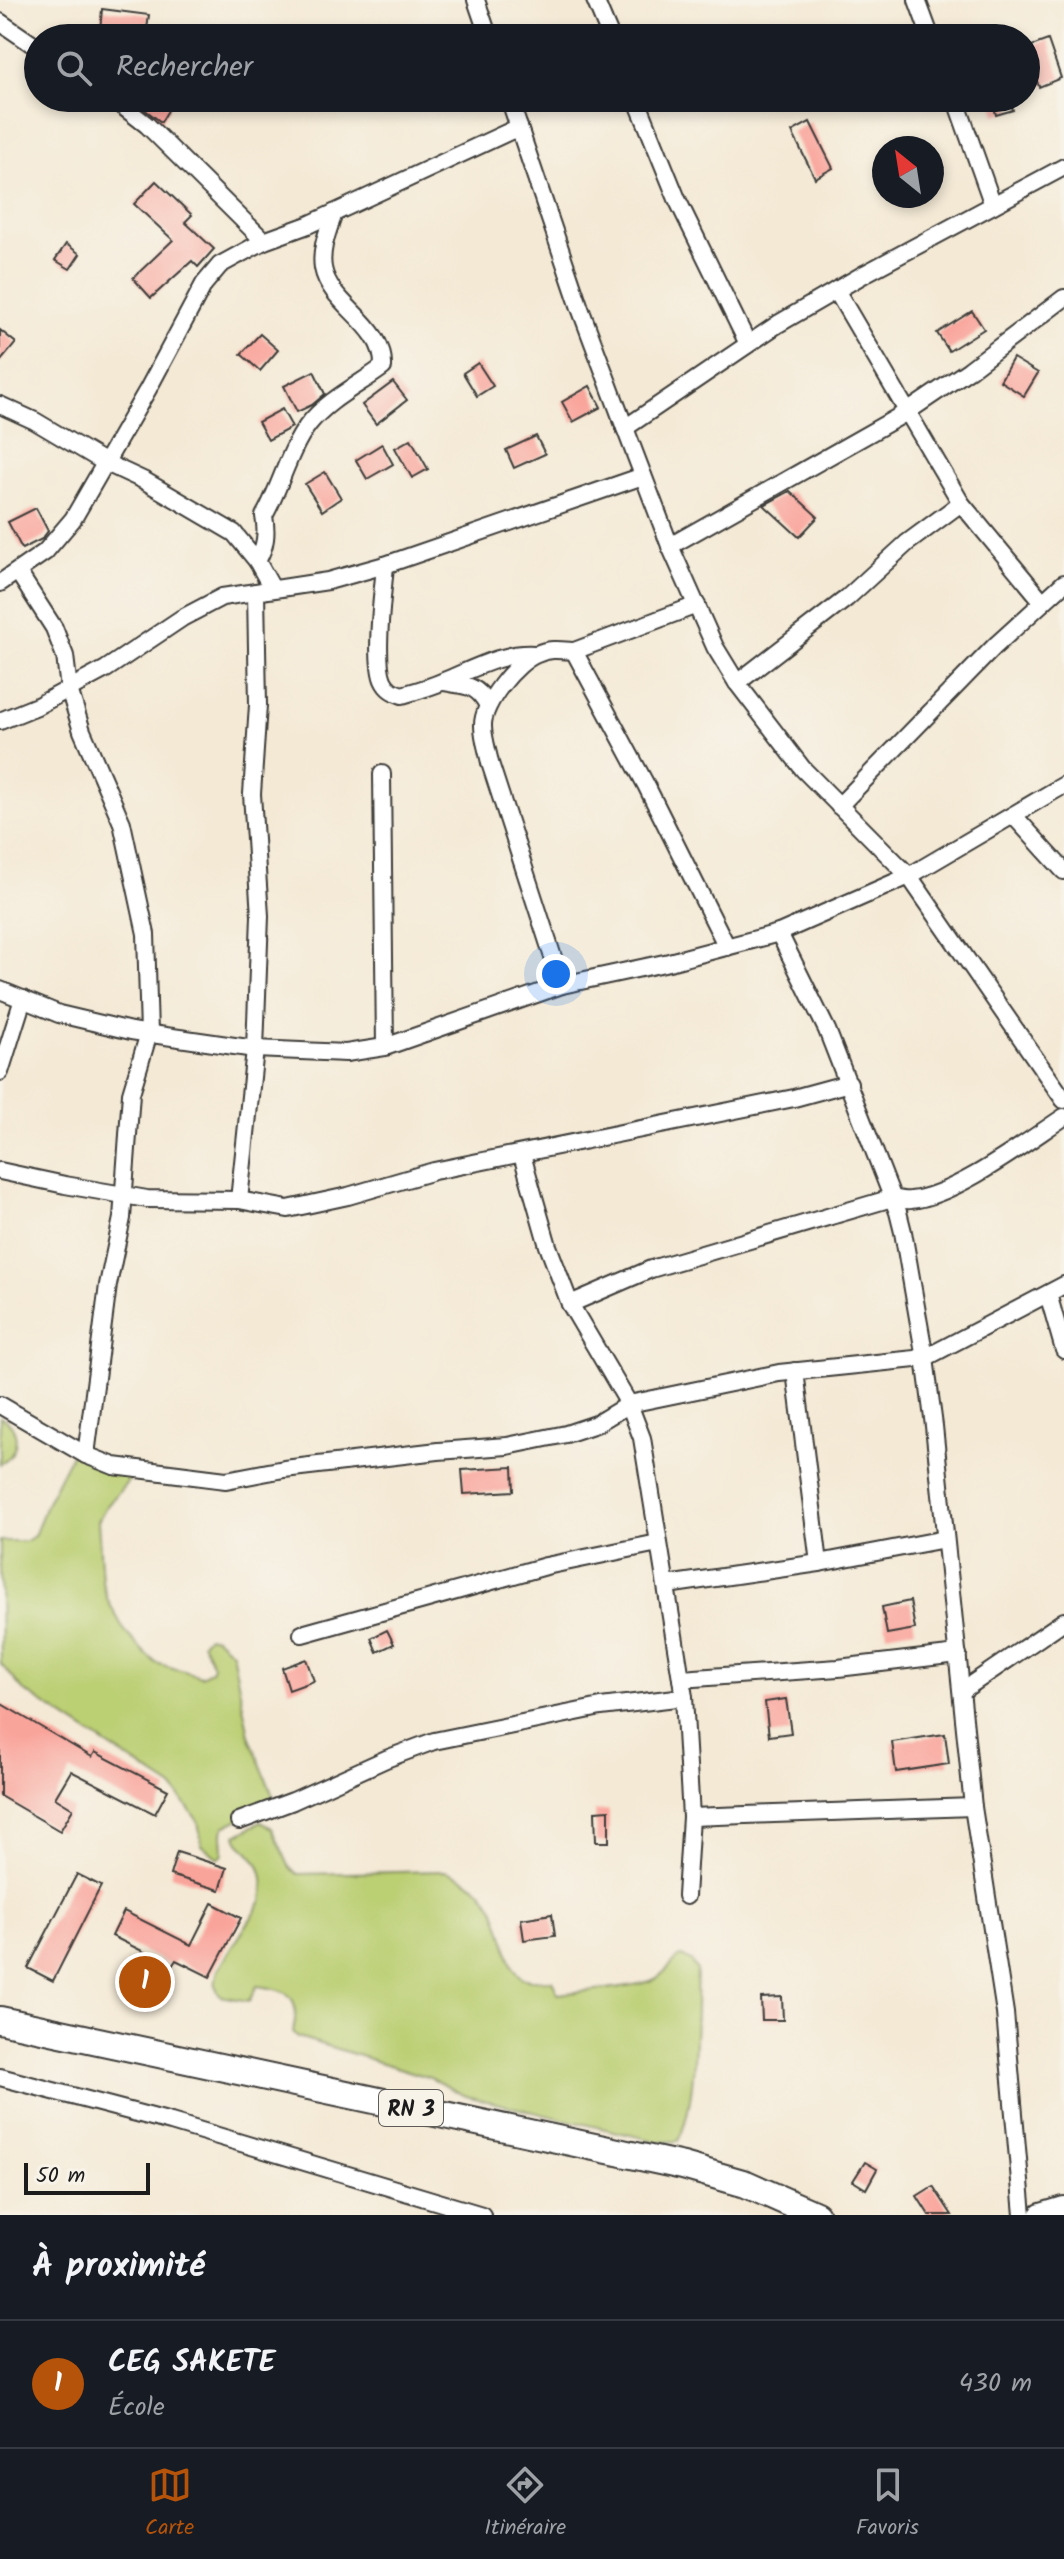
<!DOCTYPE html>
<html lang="fr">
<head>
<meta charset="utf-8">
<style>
  :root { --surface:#171b24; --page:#242831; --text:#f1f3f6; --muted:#9ea1a6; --line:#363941; --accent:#b45309 }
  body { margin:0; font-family:Kalam,sans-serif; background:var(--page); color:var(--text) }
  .compass { position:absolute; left:872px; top:136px; width:72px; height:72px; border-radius:50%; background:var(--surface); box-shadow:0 4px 12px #0003; rotate:330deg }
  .scale { position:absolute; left:24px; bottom:20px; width:126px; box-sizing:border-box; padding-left:8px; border:4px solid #1c1c1c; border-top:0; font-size:22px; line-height:28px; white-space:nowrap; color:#1c1c1c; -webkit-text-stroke:6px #f7f3e8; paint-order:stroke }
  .you { position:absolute; left:556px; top:974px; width:28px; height:28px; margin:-20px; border:6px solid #fff; border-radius:50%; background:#1a73e8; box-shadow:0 0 0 12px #1a73e833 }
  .badge { display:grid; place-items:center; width:52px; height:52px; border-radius:50%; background:var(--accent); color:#fff; font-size:26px; font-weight:700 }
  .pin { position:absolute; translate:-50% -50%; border:4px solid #fff; box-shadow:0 2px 8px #0006 }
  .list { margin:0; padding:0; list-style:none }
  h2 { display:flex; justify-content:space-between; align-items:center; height:104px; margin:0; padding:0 32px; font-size:34px }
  h2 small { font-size:26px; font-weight:400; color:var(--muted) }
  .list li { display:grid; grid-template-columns:52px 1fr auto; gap:24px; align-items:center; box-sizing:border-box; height:128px; padding:0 32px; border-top:2px solid var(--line) }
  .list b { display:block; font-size:30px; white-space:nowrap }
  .list p { margin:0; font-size:26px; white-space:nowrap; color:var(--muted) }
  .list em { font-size:26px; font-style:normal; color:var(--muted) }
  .icon { flex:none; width:44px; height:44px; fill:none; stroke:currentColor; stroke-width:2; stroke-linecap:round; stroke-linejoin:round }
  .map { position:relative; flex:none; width:1064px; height:2215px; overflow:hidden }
  .search { position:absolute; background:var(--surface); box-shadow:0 4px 12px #0003; left:24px; right:24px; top:24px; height:88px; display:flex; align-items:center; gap:20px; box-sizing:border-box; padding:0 28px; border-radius:44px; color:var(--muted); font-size:30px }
  .sheet { height:232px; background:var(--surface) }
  nav { display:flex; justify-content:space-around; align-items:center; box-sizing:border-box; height:112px; border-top:2px solid var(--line); background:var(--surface); font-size:22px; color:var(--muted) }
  nav a { display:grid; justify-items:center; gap:4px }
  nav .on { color:var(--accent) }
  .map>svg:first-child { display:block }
  .green { fill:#bbcf73; stroke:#6c7648; stroke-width:2 }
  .building { fill:#f9a49b }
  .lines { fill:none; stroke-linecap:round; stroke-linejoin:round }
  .street-casing { stroke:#3c3b38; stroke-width:20 }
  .secondary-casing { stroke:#3c3b38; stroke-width:26 }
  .primary-casing { stroke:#3c3b38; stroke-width:30 }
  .street { stroke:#fff; stroke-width:16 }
  .secondary { stroke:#fff; stroke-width:22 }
  .primary { stroke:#fff; stroke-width:26 }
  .labels { text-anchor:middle; stroke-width:6; stroke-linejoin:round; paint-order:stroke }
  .shield { fill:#f7f3e8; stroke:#5e5c59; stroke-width:2 }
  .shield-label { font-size:22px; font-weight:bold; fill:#1c1c1c }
</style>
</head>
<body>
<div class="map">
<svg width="1064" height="2215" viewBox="0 0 1064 2215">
  <rect width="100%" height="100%" fill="#f7f3e8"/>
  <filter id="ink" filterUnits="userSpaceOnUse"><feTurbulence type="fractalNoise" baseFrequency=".0125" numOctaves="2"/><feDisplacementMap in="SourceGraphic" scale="16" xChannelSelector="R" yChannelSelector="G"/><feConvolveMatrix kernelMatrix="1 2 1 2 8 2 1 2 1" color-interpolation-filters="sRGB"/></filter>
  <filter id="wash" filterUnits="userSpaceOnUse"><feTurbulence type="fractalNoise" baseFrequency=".006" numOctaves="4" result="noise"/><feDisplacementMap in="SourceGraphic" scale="32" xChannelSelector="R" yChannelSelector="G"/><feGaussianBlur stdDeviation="1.8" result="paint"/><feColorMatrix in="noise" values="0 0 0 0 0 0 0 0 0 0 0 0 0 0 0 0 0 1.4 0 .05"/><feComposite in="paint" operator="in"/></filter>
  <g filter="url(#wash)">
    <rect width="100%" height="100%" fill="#f4e9d5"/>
    <g class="green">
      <path d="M0,1417C22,1425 20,1455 0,1464Z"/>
      <polygon points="72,1453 131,1478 105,1508 98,1521 102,1581 108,1601 126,1633 145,1653 156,1663 201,1676 211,1671 213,1665 202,1642 208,1636 216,1638 232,1652 249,1735 273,1796 262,1808 224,1827 222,1832 223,1854 218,1858 202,1845 198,1821 173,1788 23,1690 1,1664 0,1541 26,1541 34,1536 48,1500"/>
      <path d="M261,1822L272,1828L290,1868L298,1874L445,1871C492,1885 497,1912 509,1955C511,1963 514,1972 521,1977C529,1982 543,1980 552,1980L558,1994C579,1991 643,1988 658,1977C667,1971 672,1962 682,1956L691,1961L697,1970C695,2015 698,2103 678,2141L660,2142L466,2096L428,2077L298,2037L293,2032C301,1996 290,1990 257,1986L249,2001L220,1996C214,1986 215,1980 218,1970L262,1901C266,1880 263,1866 248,1851C242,1845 238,1844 236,1835Z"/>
    </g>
    <g id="blocks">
      <g class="building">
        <polygon points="102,9 149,15 146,36 100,31"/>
        <polygon points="1048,40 1061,78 1039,87 1026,48"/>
        <polygon points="130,98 156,98 170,107 161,122"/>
        <polygon points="992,98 1009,98 1013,110 996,115"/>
        <polygon points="810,122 833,168 815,178 792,132"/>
        <polygon points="156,181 192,215 185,222 214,249 198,267 192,261 151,298 133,278 173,240 134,204"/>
        <polygon points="66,244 80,254 70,269 55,260"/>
        <polygon points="972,311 984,329 949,351 937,333"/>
        <polygon points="0,330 16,343 0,362"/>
        <polygon points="260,334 278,350 260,371 241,354"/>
        <polygon points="1013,358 1038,373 1024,396 1000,381"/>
        <polygon points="478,363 493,386 477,396 463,373"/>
        <polygon points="314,371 325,394 312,405 297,412 284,386"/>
        <polygon points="393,382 407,400 376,424 362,405"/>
        <polygon points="590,386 601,407 573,422 562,402"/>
        <polygon points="282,409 292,427 268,440 258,422"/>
        <polygon points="536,436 545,454 514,468 506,450"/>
        <polygon points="411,439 428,469 412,478 395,448"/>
        <polygon points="382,444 393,464 367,479 356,460"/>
        <polygon points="325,472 341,498 322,511 305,484"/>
        <polygon points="790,491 818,517 799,537 764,505"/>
        <polygon points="36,508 48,531 42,539 22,549 8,522"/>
        <polygon points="513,1467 514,1491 464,1494 462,1470"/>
        <polygon points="910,1601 915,1629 887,1634 882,1607"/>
        <polygon points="387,1630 394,1644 377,1652 371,1638"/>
        <polygon points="306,1659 314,1681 289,1690 282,1668"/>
        <polygon points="786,1699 791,1733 769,1736 765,1702"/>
        <polygon points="0,1703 92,1757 95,1752 168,1790 155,1814 71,1771 55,1798 73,1809 60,1831 0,1796"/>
        <polygon points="945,1734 949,1764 896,1772 892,1742"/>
        <polygon points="609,1810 609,1842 596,1842 595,1811"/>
        <polygon points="177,1852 227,1868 220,1890 170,1875"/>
        <polygon points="77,1874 101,1886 53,1981 28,1968"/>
        <polygon points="212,1903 241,1918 210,1977 176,1960 172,1966 112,1936 124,1911 191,1945"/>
        <polygon points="552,1914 555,1936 524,1940 521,1919"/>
        <polygon points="782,1997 783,2020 762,2020 761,1998"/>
        <polygon points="865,2162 877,2169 866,2189 853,2181"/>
        <polygon points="933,2186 952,2215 929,2215 917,2196"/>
      </g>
    </g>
  </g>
  <g filter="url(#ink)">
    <use href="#blocks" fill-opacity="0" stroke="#3c3b38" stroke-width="2"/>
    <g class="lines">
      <g class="street-casing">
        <g id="street">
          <polyline points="476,0 489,38"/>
          <polyline points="595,0 611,38"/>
          <polyline points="917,0 931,38"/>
          <polyline points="0,22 38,48"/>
          <polyline points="112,98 147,125 264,241"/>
          <polyline points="509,98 580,308 625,428 670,546 715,647 737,683 803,769 909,876 1064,1100"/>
          <polyline points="636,98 677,199 748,344"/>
          <polyline points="955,98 993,205"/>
          <polyline points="836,290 961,503 1043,602"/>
          <polyline points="0,405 35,421 104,462 145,481 234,533 257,561 272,588"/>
          <polyline points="625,428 778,324 866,273 1064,167"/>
          <polyline points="670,546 907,412 969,370 1064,298"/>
          <path d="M257,561C266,546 267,533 264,516C280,488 289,450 308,425C327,400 359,385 383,367C385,324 330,306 323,268C320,249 328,231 334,213"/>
          <path d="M385,565C383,592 374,658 383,680C387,689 393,692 402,695C416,691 431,687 444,681C473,669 503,652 534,654"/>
          <polyline points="18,572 54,628 65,656 69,689 82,731 122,823 146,934 149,1033 131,1093 122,1218 108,1285 86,1455"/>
          <polyline points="0,583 45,552 73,519 148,389 204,284 220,265 264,241 308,225 519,127"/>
          <polyline points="574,651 646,785 727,947"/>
          <path d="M443,682C464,686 476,683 487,704"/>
          <polyline points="737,683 847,598 907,543 961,503"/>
          <polyline points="0,721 37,706 106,669 182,618 222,597 328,581 385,565 643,476"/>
          <polyline points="382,774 385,1047"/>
          <polyline points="839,806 995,646 1064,583"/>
          <polyline points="1014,816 1064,871"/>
          <polyline points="779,933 827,1030 898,1212 903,1232 925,1358 934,1426 973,1807 1005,2013 1023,2215"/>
          <path d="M562,985L490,763C488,752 483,738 483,726C482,704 516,662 537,654C549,648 561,650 574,651L697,605"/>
          <polyline points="0,990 59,1014 131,1031 255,1049 346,1053 385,1047 562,985 669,962 779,933 909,876 1064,785"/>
          <polyline points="0,1072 23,999"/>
          <polyline points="522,1155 548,1246 570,1304 629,1404 642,1438 684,1697 691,1817 686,1896"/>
          <polyline points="0,1171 65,1185 147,1199 239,1200 288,1209 348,1196 434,1171 794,1098 849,1083"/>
          <polyline points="239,1200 255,1049 260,916 252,794 258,705 256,592"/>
          <polyline points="1048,1294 1064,1350"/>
          <path d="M570,1304L651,1269L892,1198C898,1199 905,1201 911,1200C955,1196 1026,1142 1064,1117"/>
          <polyline points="795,1371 819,1563"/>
          <polyline points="0,1405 86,1455 114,1466 226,1480 284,1469 438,1451 507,1446 566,1434 596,1424 629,1404 779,1373 925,1358 1064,1285"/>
          <polyline points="667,1585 819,1563 945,1539"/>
          <polyline points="302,1634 546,1566 658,1543"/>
          <polyline points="681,1679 838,1668 958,1654"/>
          <polyline points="963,1690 1064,1621"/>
          <polyline points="691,1817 973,1807"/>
          <polyline points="239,1821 293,1801 386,1759 434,1741 601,1707 684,1697"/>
          <polyline points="0,2077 171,2122 482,2215"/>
        </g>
      </g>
      <g class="secondary-casing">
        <polyline id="secondary" points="1041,2215 1064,2208"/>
      </g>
      <g class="primary-casing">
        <polyline id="primary" points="0,2020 683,2166 746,2184 816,2215"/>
      </g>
      <use href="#street" class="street"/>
      <use href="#secondary" class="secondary"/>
      <use href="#primary" class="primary"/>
    </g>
  </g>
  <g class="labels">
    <rect class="shield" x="379" y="2090" width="64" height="36" rx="6"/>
    <g class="shield-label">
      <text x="411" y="2116">RN 3</text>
    </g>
  </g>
</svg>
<svg class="compass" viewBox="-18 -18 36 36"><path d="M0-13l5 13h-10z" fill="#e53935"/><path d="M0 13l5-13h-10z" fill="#9ea1a6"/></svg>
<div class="scale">50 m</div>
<div class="you"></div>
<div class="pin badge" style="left:145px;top:1982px">1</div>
<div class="search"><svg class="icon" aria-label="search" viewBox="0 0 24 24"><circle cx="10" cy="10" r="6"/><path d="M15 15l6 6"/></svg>Rechercher</div>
</div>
<section class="sheet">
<h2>À proximité<small></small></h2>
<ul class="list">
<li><span class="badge">1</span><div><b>CEG SAKETE</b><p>École</p></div><em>430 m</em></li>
</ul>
</section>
<nav>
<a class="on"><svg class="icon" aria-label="map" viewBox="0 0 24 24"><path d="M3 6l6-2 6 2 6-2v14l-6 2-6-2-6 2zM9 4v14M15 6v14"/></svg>Carte</a>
<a><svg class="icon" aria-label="directions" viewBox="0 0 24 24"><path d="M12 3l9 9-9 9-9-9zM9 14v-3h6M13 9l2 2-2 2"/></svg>Itinéraire</a>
<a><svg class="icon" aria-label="saved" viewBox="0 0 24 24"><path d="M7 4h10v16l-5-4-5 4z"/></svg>Favoris</a>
</nav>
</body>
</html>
